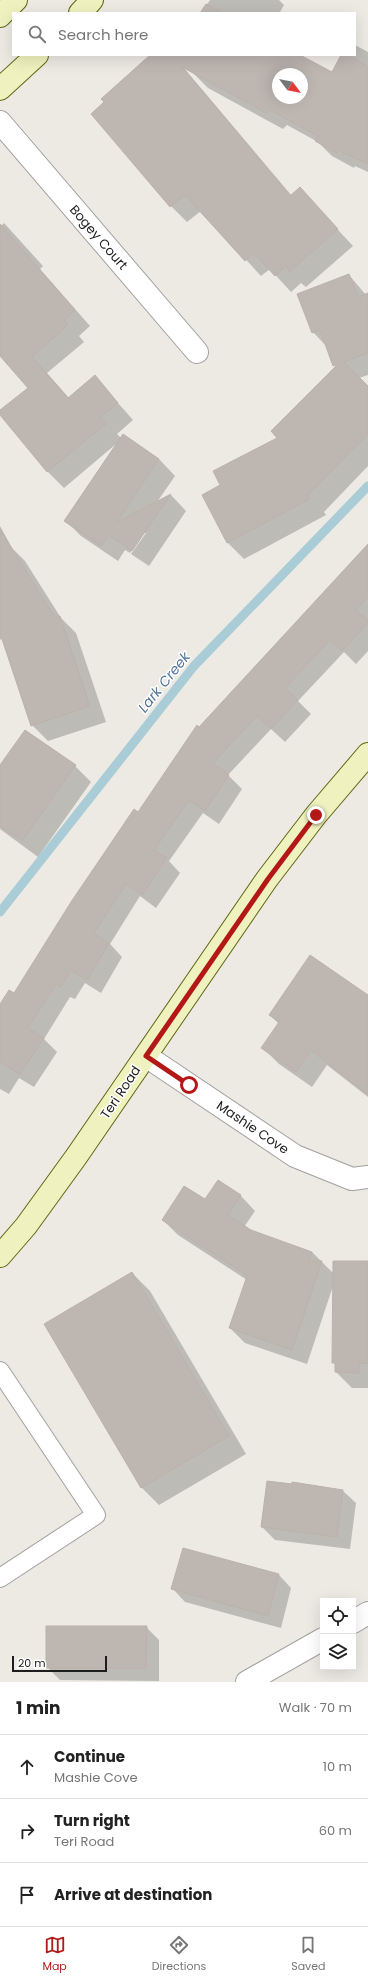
<!DOCTYPE html>
<html lang="en">
<head>
<meta charset="utf-8">
<style>
  :root { --surface:#fff; --page:#f6f6f6; --text:#222; --muted:#767676; --line:#e0e0e0; --accent:#b31817 }
  body { margin:0; font-family:Poppins,sans-serif; background:var(--page); color:var(--text) }
  .controls { position:absolute; right:12px; bottom:12px; display:grid; overflow:hidden; border-radius:0px; box-shadow:0 4px 16px #0002 }
  .controls button { width:36px; height:36px; display:grid; place-items:center; padding:0; border:0; border-bottom:1px solid var(--line); background:var(--surface); color:var(--text); font:20px sans-serif }
  .compass { position:absolute; left:272px; top:68px; width:36px; height:36px; border-radius:50%; background:var(--surface); box-shadow:0 4px 16px #0002; rotate:122deg }
  .scale { position:absolute; left:12px; bottom:10px; width:95px; box-sizing:border-box; padding-left:4px; border:2px solid #1d1d1d; border-top:0; font-size:11px; line-height:14px; white-space:nowrap; color:#1d1d1d; -webkit-text-stroke:3px #fff; paint-order:stroke }
  .stop { position:absolute; width:12px; height:12px; margin:-9px; border:3px solid #b31817; border-radius:50%; background:#fff }
  .stop.end { background:#b31817; border-color:#fff; box-shadow:0 1px 4px #0008 }
  .list { margin:0; padding:0; list-style:none }
  h2 { display:flex; justify-content:space-between; align-items:center; height:52px; margin:0; padding:0 16px; font-size:17px }
  h2 small { font-size:13px; font-weight:400; color:var(--muted) }
  .list li { display:grid; grid-template-columns:26px 1fr auto; gap:12px; align-items:center; box-sizing:border-box; height:64px; padding:0 16px; border-top:1px solid var(--line) }
  .list b { display:block; font-size:15px; white-space:nowrap }
  .list p { margin:0; font-size:13px; white-space:nowrap; color:var(--muted) }
  .list em { font-size:13px; font-style:normal; color:var(--muted) }
  .icon { flex:none; width:22px; height:22px; fill:none; stroke:currentColor; stroke-width:2; stroke-linecap:round; stroke-linejoin:round }
  .map { position:relative; flex:none; width:368px; height:1682px; overflow:hidden }
  .search { position:absolute; background:var(--surface); box-shadow:0 4px 16px #0002; left:12px; right:12px; top:12px; height:44px; display:flex; align-items:center; gap:10px; box-sizing:border-box; padding:0 14px; border-radius:0px; color:var(--muted); font-size:15px }
  .sheet { height:244px; background:var(--surface) }
  nav { display:flex; justify-content:space-around; align-items:center; box-sizing:border-box; height:56px; border-top:1px solid var(--line); background:var(--surface); font-size:11px; color:var(--muted) }
  nav a { display:grid; justify-items:center; gap:2px }
  nav .on { color:var(--accent) }
  .map>svg:first-child { display:block }
  .shadow { fill:#0003; fill-rule:evenodd }
  .lines { fill:none; stroke-linecap:round; stroke-linejoin:round }
  .stream { stroke:#a9ccd6; stroke-width:9 }
  .building { fill:#bdb6b1; stroke:#bdb2a8; fill-rule:evenodd }
  .lane-casing { stroke:#a1a1a1; stroke-width:20 }
  .street-casing { stroke:#a1a1a1; stroke-width:24 }
  .secondary-casing { stroke:#5d6711; stroke-width:24 }
  .lane { stroke:#fff; stroke-width:18 }
  .street { stroke:#fff; stroke-width:22 }
  .secondary { stroke:#eff2be; stroke-width:22 }
  .route { stroke:#b31817; stroke-width:5 }
  .labels { text-anchor:middle; stroke-width:3; stroke-linejoin:round; paint-order:stroke }
  .street-label { font-size:13px; fill:#1d1d1d; stroke:#fff }
  .water-label { font-size:14px; font-style:italic; fill:#52769a; stroke:#fff }
</style>
</head>
<body>
<div class="map">
<svg width="368" height="1682" viewBox="0 0 368 1682">
  <rect width="100%" height="100%" fill="#edeae4"/>
  <g class="shadow">
    <polygon points="210,0 279,0 284,5 280,12 281,13 201,13"/>
    <path d="M355,45L368,52V172L355,166L354,168L332,156L318,142L287,125L283,129L208,88L192,72L203,55H298L332,74L343,55H355ZM278,74H302V98H278Z"/>
    <polygon points="152,55 173,55 292,196 300,189 353,246 306,287 301,283 291,292 270,269 261,276 201,211 187,222 171,206"/>
    <polygon points="4,223 43,266 40,269 90,326 79,336 84,342 47,373 69,398 95,377 133,420 117,434 121,438 123,435 159,459 175,476 157,502 171,495 186,511 149,566 131,554 146,533 143,533 130,553 125,550 118,561 81,536 65,520 116,444 64,488 48,472 0,414 0,412 29,388 0,354 0,227"/>
    <polygon points="349,275 366,295 368,294 368,375 359,378 368,387 368,466 324,512 326,515 244,559 228,543 222,485 279,438 336,367 327,347 313,332"/>
    <polygon points="0,526 12,548 25,561 61,618 76,633 106,722 48,741 32,725 3,638 0,640"/>
    <polygon points="368,545 368,651 356,664 344,652 298,701 311,714 285,742 271,729 228,775 242,789 219,824 203,813 169,861 180,873 156,908 140,896 110,944 122,957 101,993 85,983 75,999 70,997 44,1039 57,1052 34,1087 19,1078 9,1094 0,1089 0,1006 14,994 199,728"/>
    <polygon points="75,766 91,782 38,857 0,829 0,767"/>
    <polygon points="368,996 368,1097 327,1065 312,1087 279,1064 263,1048 279,1024 270,1015"/>
    <polygon points="218,1181 241,1196 255,1211 244,1227 250,1231 312,1252 334,1274 368,1262 368,1388 352,1388 336,1372 336,1365 333,1362 333,1286 307,1364 245,1343 230,1328 247,1280 178,1235 163,1220 205,1201"/>
    <polygon points="132,1273 150,1291 246,1454 159,1505 141,1487"/>
    <polygon points="343,1491 356,1503 350,1549 275,1540 262,1527"/>
    <polygon points="279,1575 291,1588 281,1628 185,1602 173,1589"/>
    <polygon points="146,1627 159,1640 159,1681 60,1680 47,1667"/>
  </g>
  <g class="lines">
    <polyline class="stream" points="0,912 194,666 368,486"/>
  </g>
  <g class="building">
    <polygon points="206,4 223,13 200,13"/>
    <path d="M150,55H300L332,72L341,55H349L368,67V164L339,151L337,153L315,141L318,136L270,110L266,113L182,67L290,196L300,187L338,229L289,272L287,265L275,276L254,253L245,261L185,195L170,207L91,114L104,102L101,99ZM278,74H302V98H278Z"/>
    <polygon points="0,224 75,310 64,320 68,325 32,357 68,398 95,375 118,403 100,418 107,423 47,472 0,415 0,410 28,388 0,356"/>
    <polygon points="349,274 358,297 368,293 368,353 344,362 368,386 368,434 308,495 310,499 227,543 202,495 220,485 213,471 277,438 271,431 338,364 333,366 320,330 312,333 297,294"/>
    <polygon points="123,434 159,459 117,522 171,494 132,551 109,535 101,546 64,521"/>
    <polygon points="0,529 55,618 60,616 90,706 31,726 0,633"/>
    <polygon points="368,544 368,597 356,610 368,620 368,623 342,651 330,640 285,688 298,700 271,729 257,716 213,763 229,775 205,811 189,800 154,850 167,858 142,895 126,884 94,933 109,943 87,980 71,970 61,987 56,984 28,1028 44,1038 20,1074 0,1062 0,1004 9,990 14,993 71,902 134,809 138,812 197,725 199,727"/>
    <polygon points="25,730 76,765 22,841 0,826 0,765"/>
    <polygon points="310,955 368,995 368,1095 311,1050 296,1072 261,1048 279,1022 269,1015"/>
    <polygon points="218,1180 241,1195 228,1215 251,1230 312,1252 309,1261 322,1261 292,1350 229,1328 247,1276 162,1220 184,1186 205,1199"/>
    <polygon points="333,1261 368,1261 368,1364 359,1363 359,1373 335,1372 335,1363 332,1363"/>
    <polygon points="132,1272 229,1436 141,1488 44,1324"/>
    <polygon points="267,1481 292,1484 292,1482 343,1490 337,1537 261,1527"/>
    <polygon points="183,1548 279,1574 268,1616 171,1589"/>
    <polygon points="46,1626 147,1626 146,1668 46,1668"/>
  </g>
  <g class="lines">
    <g class="lane-casing">
      <polyline id="lane" points="0,1371 96,1515 0,1578"/>
    </g>
    <g class="street-casing">
      <g id="street">
        <polyline points="0,122 197,352"/>
        <polyline points="146,1056 295,1156 352,1179 368,1177"/>
        <polyline points="353,1622 368,1613"/>
        <polyline points="247,1682 323,1639"/>
      </g>
    </g>
    <g class="secondary-casing">
      <g id="secondary">
        <polyline points="80,13 92,0"/>
        <polyline points="0,16 16,0"/>
        <polyline points="0,89 37,55"/>
        <polyline points="0,1256 26,1226 76,1157 267,879 316,815 368,754"/>
      </g>
    </g>
    <use href="#lane" class="lane"/>
    <use href="#street" class="street"/>
    <use href="#secondary" class="secondary"/>
  </g>
  <g class="lines">
    <polyline class="route" points="189,1085 146,1056 268,879 316,815"/>
  </g>
  <g class="labels">
    <g class="street-label">
      <text transform="translate(99 237) rotate(49)" y="5">Bogey Court</text>
      <text transform="translate(120 1092) rotate(-56)" y="5">Teri Road</text>
      <text transform="translate(253 1127) rotate(34)" y="5">Mashie Cove</text>
    </g>
    <g class="water-label">
      <text transform="translate(164 682) rotate(-51)" y="5">Lark Creek</text>
    </g>
  </g>
</svg>
<div class="controls">
<button><svg class="icon" aria-label="locate" viewBox="0 0 24 24"><circle cx="12" cy="12" r="6"/><path d="M12 2v4M12 18v4M2 12h4M18 12h4"/></svg></button>
<button><svg class="icon" aria-label="layers" viewBox="0 0 24 24"><path d="M12 4l9 5-9 5-9-5zM3 14l9 5 9-5"/></svg></button>
</div>
<svg class="compass" viewBox="-18 -18 36 36"><path d="M0-13l5 13h-10z" fill="#e53935"/><path d="M0 13l5-13h-10z" fill="#767676"/></svg>
<div class="scale">20 m</div>
<div class="stop" style="left:189px;top:1085px"></div>
<div class="stop end" style="left:316px;top:815px"></div>
<div class="search"><svg class="icon" aria-label="search" viewBox="0 0 24 24"><circle cx="10" cy="10" r="6"/><path d="M15 15l6 6"/></svg>Search here</div>
</div>
<section class="sheet">
<h2>1 min<small>Walk · 70 m</small></h2>
<ul class="list">
<li><svg class="icon" aria-label="ahead" viewBox="0 0 24 24"><path d="M12 20V5M6 11l6-6 6 6"/></svg><div><b>Continue</b><p>Mashie Cove</p></div><em>10 m</em></li>
<li><svg class="icon" aria-label="right" viewBox="0 0 24 24"><path d="M7 20v-9h11M14 6l5 5-5 5"/></svg><div><b>Turn right</b><p>Teri Road</p></div><em>60 m</em></li>
<li><svg class="icon" aria-label="arrive" viewBox="0 0 24 24"><path d="M6 21V4h12l-3 4 3 4H6"/></svg><div><b>Arrive at destination</b></div></li>
</ul>
</section>
<nav>
<a class="on"><svg class="icon" aria-label="map" viewBox="0 0 24 24"><path d="M3 6l6-2 6 2 6-2v14l-6 2-6-2-6 2zM9 4v14M15 6v14"/></svg>Map</a>
<a><svg class="icon" aria-label="directions" viewBox="0 0 24 24"><path d="M12 3l9 9-9 9-9-9zM9 14v-3h6M13 9l2 2-2 2"/></svg>Directions</a>
<a><svg class="icon" aria-label="saved" viewBox="0 0 24 24"><path d="M7 4h10v16l-5-4-5 4z"/></svg>Saved</a>
</nav>
</body>
</html>
